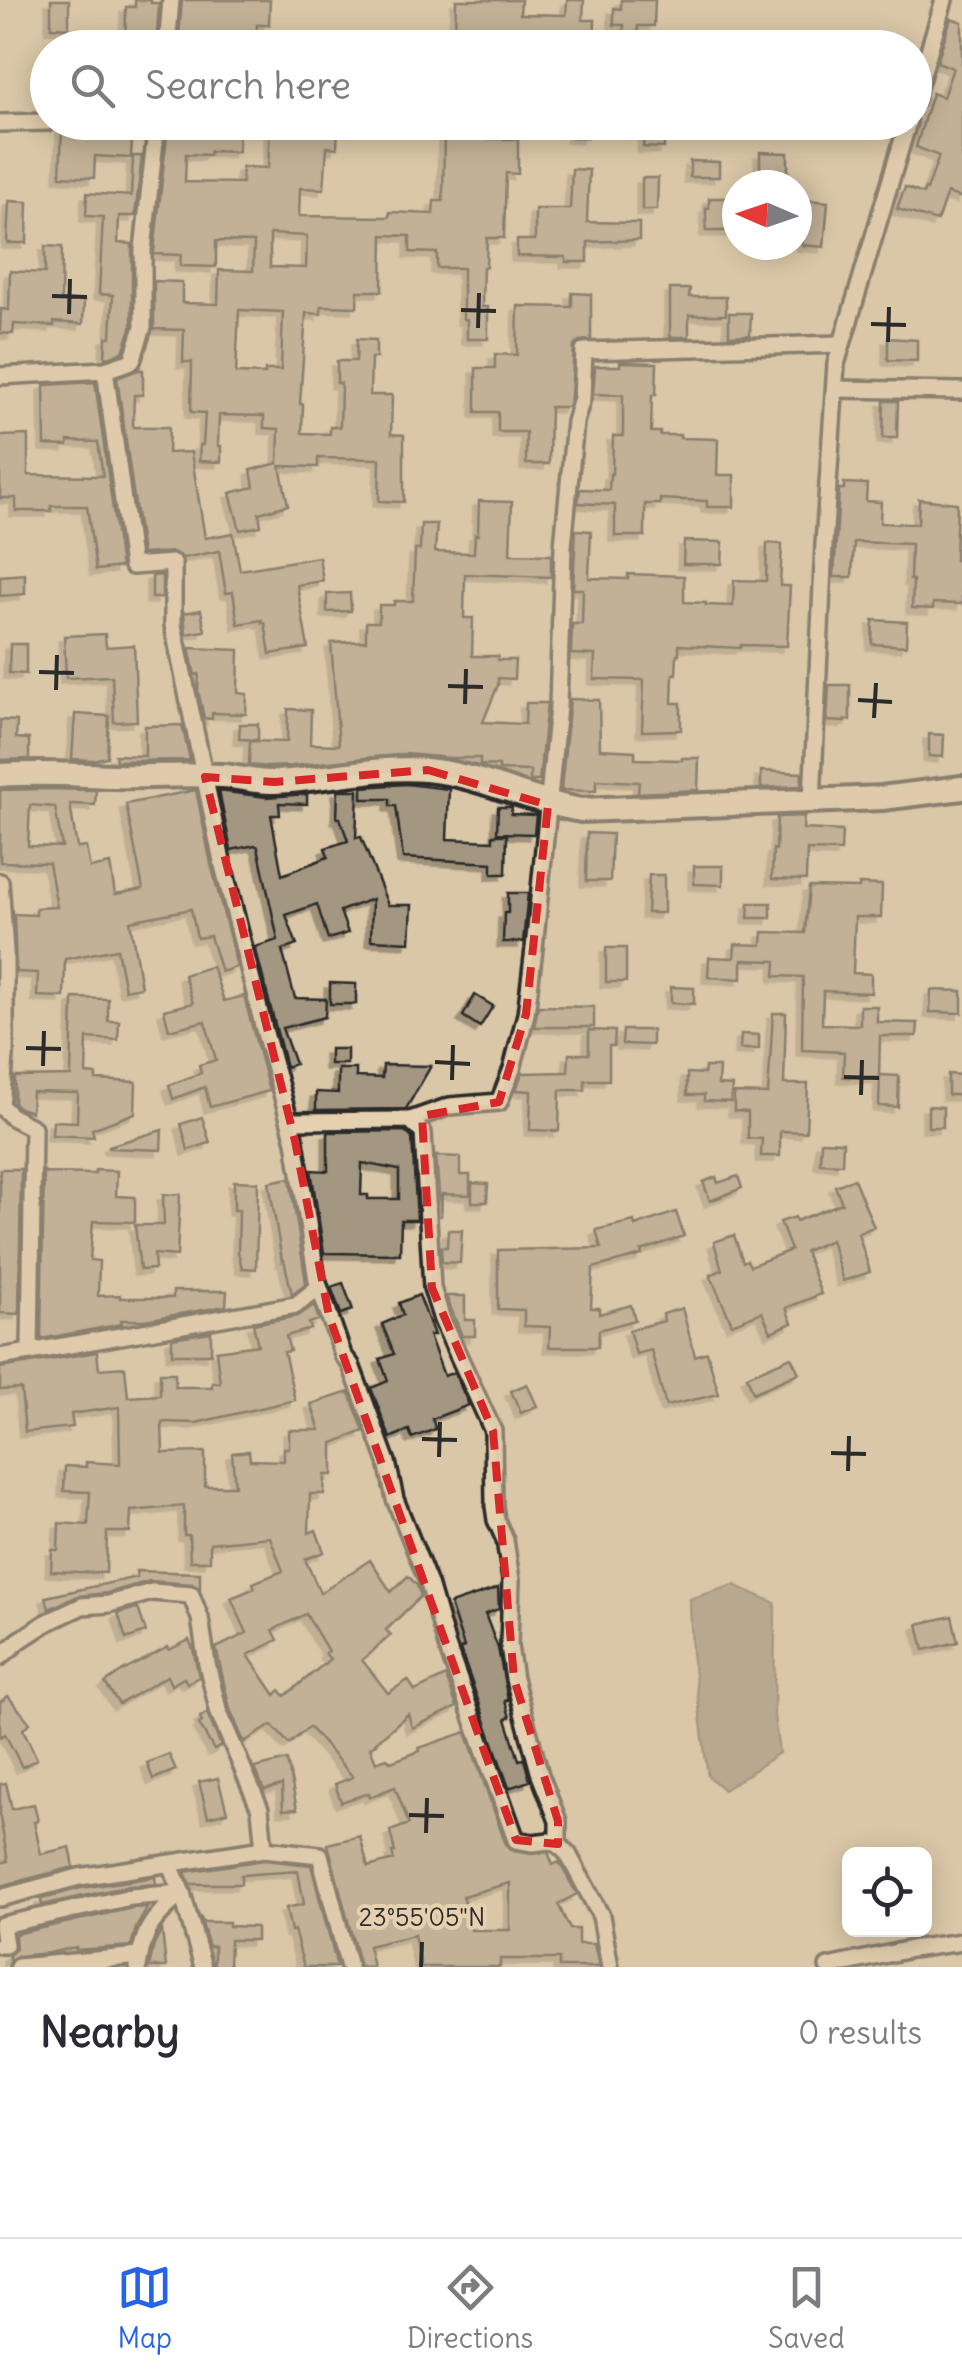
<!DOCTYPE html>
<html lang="en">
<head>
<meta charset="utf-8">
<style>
  :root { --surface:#fff; --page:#f2f2f3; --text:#2b2b33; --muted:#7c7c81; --line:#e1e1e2; --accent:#2563eb }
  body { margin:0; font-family:Delius,sans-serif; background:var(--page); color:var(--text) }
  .controls { position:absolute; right:30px; bottom:30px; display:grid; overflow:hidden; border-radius:15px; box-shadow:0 5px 25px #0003 }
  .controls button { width:90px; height:90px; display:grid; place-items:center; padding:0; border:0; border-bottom:2px solid var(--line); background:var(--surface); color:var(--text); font:50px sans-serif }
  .compass { position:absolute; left:722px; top:170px; width:90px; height:90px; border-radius:50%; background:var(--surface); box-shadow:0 5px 25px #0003; rotate:272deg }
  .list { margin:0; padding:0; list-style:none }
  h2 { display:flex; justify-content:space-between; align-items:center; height:130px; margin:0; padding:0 40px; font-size:42px }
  h2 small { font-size:32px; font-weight:400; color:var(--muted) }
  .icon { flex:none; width:55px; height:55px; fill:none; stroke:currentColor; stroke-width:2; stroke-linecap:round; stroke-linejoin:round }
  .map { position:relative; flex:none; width:962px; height:1967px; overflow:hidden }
  .search { position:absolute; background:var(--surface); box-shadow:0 5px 25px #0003; left:30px; right:30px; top:30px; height:110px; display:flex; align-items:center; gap:25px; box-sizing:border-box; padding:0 35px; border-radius:55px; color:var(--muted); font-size:38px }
  .sheet { height:270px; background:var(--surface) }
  nav { display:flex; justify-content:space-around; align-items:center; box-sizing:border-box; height:140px; border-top:2px solid var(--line); background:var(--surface); font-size:28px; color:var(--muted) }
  nav a { display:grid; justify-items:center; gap:5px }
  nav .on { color:var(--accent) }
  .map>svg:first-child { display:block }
  .water { fill:#8f8472; stroke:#676056; stroke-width:2.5 }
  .building { fill:#a49781; stroke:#2b2b2b; stroke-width:2.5; fill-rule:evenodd; filter:url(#shadow) }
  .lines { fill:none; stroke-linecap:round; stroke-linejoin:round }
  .street-casing { stroke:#2b2b2b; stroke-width:22 }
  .secondary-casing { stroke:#2b2b2b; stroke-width:30 }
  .street { stroke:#e5d1af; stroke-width:15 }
  .secondary { stroke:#e5d1af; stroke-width:22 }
  .marked { fill:none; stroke:#d62828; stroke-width:8; stroke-dasharray:20 12; stroke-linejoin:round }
  .ticks { fill:none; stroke:#2b2b2b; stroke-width:4 }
  .ticks-label { font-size:25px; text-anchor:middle; fill:#2b2b2b; stroke:#e5d1af; stroke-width:8; stroke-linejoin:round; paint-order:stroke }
</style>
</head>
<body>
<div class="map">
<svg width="962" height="1967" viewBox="0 0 962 1967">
  <defs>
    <filter id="shadow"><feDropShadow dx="-5.5" dy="5.5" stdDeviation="0" flood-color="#0004"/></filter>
  </defs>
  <rect width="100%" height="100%" fill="#dac7a7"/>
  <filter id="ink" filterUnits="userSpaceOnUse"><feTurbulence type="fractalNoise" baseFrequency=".01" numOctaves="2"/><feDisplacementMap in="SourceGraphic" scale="20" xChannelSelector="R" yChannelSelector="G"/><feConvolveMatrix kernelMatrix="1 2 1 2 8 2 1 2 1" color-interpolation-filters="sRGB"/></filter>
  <g filter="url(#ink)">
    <polygon class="water" points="734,1585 775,1603 774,1717 779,1753 724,1790 708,1776 692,1652 690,1599"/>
    <g class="building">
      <polygon points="51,0 69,0 69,28 51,27"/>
      <polygon points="135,0 151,0 151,3 159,3 156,48 125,48 126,7 135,7"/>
      <polygon points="182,0 270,0 269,25 257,25 256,48 178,48"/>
      <polygon points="456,0 521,0 520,14 566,15 567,0 584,0 583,20 595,20 594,44 584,43 584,48 567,48 567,36 540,35 539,43 509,42 509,48 458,48 458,35 455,34"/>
      <polygon points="621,0 655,0 654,26 638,26 637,48 623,48 624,25 614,25 614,8 621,9"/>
      <polygon points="951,18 962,22 962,198 947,193 937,221 897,209 905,187 923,194 925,189 927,190 939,156 916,147 932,93 943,97 953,68 937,62"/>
      <path d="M270,122H297V127L338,128L337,148L327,147L324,189L300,188L299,216L389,217L390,212L433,214L434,201H443L444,132L489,131V139H518V174L506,173L504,238H487L486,267H483L482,307H488V339H467V320L463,319V268H437V253L410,252V236L383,235L382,291H358L357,307L321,306V314L306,313L300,404H303L302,433L330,434V427H340L341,383H337V361H356L357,339L376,340V358H371L370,395H392L391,434L404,435V502L379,501L380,459L318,458V467L280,466L288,505L259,513L261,526L240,530L230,493L254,487L251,470L278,463L279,429L264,428V416L219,415L218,446H221V462L199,461L200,445H203L205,413L191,412L192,362H183L184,330L154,329V281L182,282V303L218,304L219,270L253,271L254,242L216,241V267L180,266L181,255L154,254V251L167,135L189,136V130H224V127L239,128L238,152L210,151L209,155L186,154L185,182L242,183V167L268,168ZM270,234L307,236L306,268L270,267ZM239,310L283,312L281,370H265V374L236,373Z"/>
      <polygon points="573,122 588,122 587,138 572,137"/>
      <polygon points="62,128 96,130 96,138 132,139 131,158 95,156 94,178 60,176"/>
      <polygon points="644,132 664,133 664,148 643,147"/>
      <polygon points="760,152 788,153 788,185 760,185"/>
      <polygon points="133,156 142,156 135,216 119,216 118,243 132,244 132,325 123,352 105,358 106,337 111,337 113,295 99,294 103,217 86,216 87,193 131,196"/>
      <polygon points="690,161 719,162 719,177 690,177"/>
      <polygon points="572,169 589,170 587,222 639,223 639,240 588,242 588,262 566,262 566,257 517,256 517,240 535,240 535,209 570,209"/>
      <polygon points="642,178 658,178 657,210 642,210"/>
      <polygon points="709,198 737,198 737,231 706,231 706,208 709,208"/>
      <polygon points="807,200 828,202 824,247 802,245"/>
      <polygon points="9,201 28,202 27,243 7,243"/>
      <polygon points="45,246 62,247 61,300 84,301 83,324 54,322 54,326 14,324 13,334 0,333 1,309 9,310 10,271 45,273"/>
      <polygon points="670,289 690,289 689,297 726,297 726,315 689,315 689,337 670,337"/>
      <polygon points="572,293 591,294 591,340 579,341 574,346 571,396 568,407 550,407 549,464 526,464 526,432 498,432 498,412 476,412 476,368 495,368 495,354 517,355 518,306 572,307"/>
      <polygon points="729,313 751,313 750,335 729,336"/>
      <polygon points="888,338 917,340 917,361 888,360"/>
      <polygon points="620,362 657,363 656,395 652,395 651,432 660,432 660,435 680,435 680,438 718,439 717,475 734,475 734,507 707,507 707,501 660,499 660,504 645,504 645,536 615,536 615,505 578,503 580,489 609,490 610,474 612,474 613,436 623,436 623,395 593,394 595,366 620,366"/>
      <polygon points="138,370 143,370 143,395 134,395 133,427 169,427 168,453 191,452 205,538 233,533 240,570 319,557 323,581 297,585 308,648 270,654 265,623 262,623 262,620 238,624 233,592 226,593 219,551 183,558 173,552 142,554 117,378"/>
      <polygon points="95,382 121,567 96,570 87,506 51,506 51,511 16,511 16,498 0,498 0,436 28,435 28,475 103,476 98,442 68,441 68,446 45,445 44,385"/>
      <polygon points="884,401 898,401 897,438 883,438"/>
      <polygon points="844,483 867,484 866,501 881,502 880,523 918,524 919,499 957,503 955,560 962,560 962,604 933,603 933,609 912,608 913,580 910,580 911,544 854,542 852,577 834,577 839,489 844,489"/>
      <polygon points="479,501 512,502 510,554 551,555 551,577 465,574 464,618 473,618 472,656 498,656 498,660 515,660 514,679 498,678 498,685 483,722 525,724 526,703 547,703 539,781 530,781 530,771 499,770 499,766 480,765 480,758 450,758 406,754 292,766 268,767 249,765 250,741 287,742 288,709 311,710 310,744 339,745 331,643 366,641 366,622 379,622 379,605 394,605 394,601 413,601 415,550 420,550 421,524 437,524 435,552 474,553 475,534 478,535"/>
      <polygon points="576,530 591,531 589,578 628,579 628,574 684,576 684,602 706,603 706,605 733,606 734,580 766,581 767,543 782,544 780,586 790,586 787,646 741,645 740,648 679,645 679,654 677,654 676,674 673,674 672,703 681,703 681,730 642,731 644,680 594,679 595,655 571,654 572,624 582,624 583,589 573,589"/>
      <polygon points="684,541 723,542 722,564 683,564"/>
      <polygon points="25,574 25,594 0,596 0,576"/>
      <polygon points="162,575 162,598 152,598 152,576"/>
      <polygon points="350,593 351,611 327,612 327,594"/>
      <polygon points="201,610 205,631 186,634 184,613"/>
      <polygon points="873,620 907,622 906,646 872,644"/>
      <polygon points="105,634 106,647 134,645 137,721 114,722 112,676 66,678 64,636"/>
      <polygon points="10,644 26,644 26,674 9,673"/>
      <polygon points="189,648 239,650 238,693 247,694 246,714 212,713 212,719 204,718 198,690 199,674 195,675"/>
      <polygon points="829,685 850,685 850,720 845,720 845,722 827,721"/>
      <polygon points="570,699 599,700 600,749 635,751 635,759 682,760 682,758 699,758 698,790 638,793 639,782 596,780 596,791 561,790"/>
      <polygon points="75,714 109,716 107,757 92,760 72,759"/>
      <polygon points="0,720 17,721 16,738 29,739 29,759 0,760"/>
      <polygon points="240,724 258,724 258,740 239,739"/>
      <polygon points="182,725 190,760 116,761 115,755 145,756 145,726"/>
      <polygon points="929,734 944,735 943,757 929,756"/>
      <polygon points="761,771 802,773 801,786 761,788"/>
      <polygon points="406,784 449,789 447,839 493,841 493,835 507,835 506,874 492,874 492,863 403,858 396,806 390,806 390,799 362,799 362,787"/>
      <path d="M43,789L96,790L95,805L70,804L77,848L86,847L90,868L110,864L115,894L143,889L126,804L196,790L211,864L237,967L221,972L210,936L197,938L191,909L130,921L141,987L125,990L117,949L65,959L64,997L37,996L38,973L16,972L14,914L36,915V908L57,907L49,863L0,862V790ZM30,805L55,807L62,847L28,846Z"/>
      <polygon points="338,790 358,790 356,838 361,837 388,905 412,905 410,942 371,940 372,899 340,911 348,933 328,939 317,904 286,915 297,945 282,950 295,998 326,999 325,1017 282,1028 295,1064 286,1067 255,947 278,940 258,847 255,845 231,850 219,791 266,797 307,794 307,804 279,803 280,815 271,815 282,875 328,857 325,848 348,841 340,818 337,818"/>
      <polygon points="498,807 512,807 511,814 536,815 534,834 497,833"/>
      <polygon points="804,816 803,829 842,831 841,851 807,850 806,880 772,879 773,849 776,850 777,817"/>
      <polygon points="587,833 612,834 610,881 586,881"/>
      <polygon points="694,866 723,866 723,885 694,884"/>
      <polygon points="649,875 664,875 664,913 647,913"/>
      <polygon points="859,884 882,885 881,917 855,917 853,973 871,974 871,993 823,991 822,1024 860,1025 860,1006 877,1006 877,1022 918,1023 917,1036 880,1036 879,1078 843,1077 844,1052 802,1050 803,977 775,976 776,961 742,960 742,979 708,977 709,957 734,958 735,944 762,945 763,932 805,933 809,887 859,888"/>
      <polygon points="508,893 528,893 523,942 503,942 504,913 508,913"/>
      <polygon points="749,903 771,903 771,918 748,918"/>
      <rect x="606" y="948" width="20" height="34"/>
      <polygon points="212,966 224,1001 244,996 269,1091 210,1107 205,1087 173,1099 169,1085 201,1073 199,1065 216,1060 205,1021 169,1030 164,1010 193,1003 184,975"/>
      <polygon points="330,983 356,984 356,1004 330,1004"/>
      <polygon points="671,987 694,988 694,1004 671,1003"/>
      <polygon points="931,990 962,991 962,1013 930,1012"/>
      <polygon points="475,995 493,1006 480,1027 463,1016"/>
      <polygon points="73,998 108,999 108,1021 119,1021 118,1040 87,1038 86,1074 96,1075 96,1080 136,1082 135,1113 92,1129 94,1137 52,1135 53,1121 77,1122 78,1093 32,1092 31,1112 19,1108 14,1103 15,1077 71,1076"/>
      <polygon points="538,1006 594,1007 594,1027 534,1027"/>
      <polygon points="773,1013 786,1013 784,1084 808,1084 806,1132 780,1131 780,1156 761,1156 762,1139 748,1138 748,1112 734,1111 734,1093 768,1094"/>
      <polygon points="589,1030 615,1031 614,1046 609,1046 609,1080 585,1080 585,1090 560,1090 559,1131 530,1130 531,1091 516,1090 522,1073 568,1072 569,1054 589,1054"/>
      <polygon points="623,1030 652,1030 652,1045 622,1044"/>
      <polygon points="741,1034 759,1035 759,1049 740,1049"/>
      <rect x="330" y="1049" width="17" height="15"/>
      <polygon points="383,1065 431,1066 406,1109 316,1110 316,1092 338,1093 338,1069 356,1069 356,1077 382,1078"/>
      <polygon points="705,1067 719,1067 718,1085 732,1086 731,1102 704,1101 704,1095 687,1095 687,1073 704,1074"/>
      <polygon points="948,1074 962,1075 962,1095 948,1095"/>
      <polygon points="880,1075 899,1076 898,1107 879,1106"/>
      <polygon points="928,1106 943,1107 943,1127 928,1127"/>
      <polygon points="202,1117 210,1143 188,1150 181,1124"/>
      <polygon points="162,1130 161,1150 109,1148 109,1146"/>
      <path d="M405,1131L412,1138L417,1220H401L400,1254L324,1253L311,1170L328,1171V1132ZM362,1163L399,1170V1199H368V1195H361Z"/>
      <polygon points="821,1141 843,1142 842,1164 820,1163"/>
      <polygon points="436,1156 460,1157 460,1175 470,1175 470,1195 442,1194 441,1217"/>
      <polygon points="0,1169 21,1169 19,1314 0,1313"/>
      <polygon points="44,1170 45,1173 95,1174 95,1170 117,1171 116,1196 135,1197 135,1222 93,1221 90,1260 99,1261 98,1296 120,1295 120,1298 173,1298 173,1291 227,1291 226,1306 145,1320 121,1320 122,1324 41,1339"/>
      <polygon points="738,1176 742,1188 710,1201 703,1182 716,1177 718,1183"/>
      <polygon points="290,1178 306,1283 292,1294 284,1260 282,1261 269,1182"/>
      <polygon points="854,1179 874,1227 858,1233 870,1272 843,1281 831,1240 805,1251 821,1294 786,1308 792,1323 771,1332 762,1312 732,1324 710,1275 722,1270 714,1242 734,1235 743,1262 747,1260 750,1266 791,1250 780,1222 795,1217 796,1221 842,1203 835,1186"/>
      <polygon points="234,1181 258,1182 256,1269 242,1268 238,1252 239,1210 234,1210"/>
      <polygon points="472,1183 488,1184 487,1202 472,1202"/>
      <polygon points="180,1194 177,1256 154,1254 155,1269 140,1270 135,1225 164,1225 163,1195"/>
      <polygon points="676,1212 684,1236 641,1251 642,1255 593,1268 591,1308 599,1308 599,1314 631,1305 635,1320 599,1330 598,1347 549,1347 550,1327 524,1326 524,1310 498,1309 498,1250 601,1248 596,1230 634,1221 635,1226"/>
      <polygon points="448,1230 462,1230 460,1263 442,1262 441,1247 447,1247"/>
      <polygon points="343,1283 353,1310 341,1314 331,1287"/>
      <polygon points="419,1295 434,1335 429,1335 444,1376 454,1372 469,1405 432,1419 436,1429 412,1438 409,1430 390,1438 371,1388 388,1381 380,1359 394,1354 382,1324 403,1315 399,1303"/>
      <polygon points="446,1296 465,1296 465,1320 475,1320 475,1336 462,1336"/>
      <path d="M314,1305L319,1320L309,1323L311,1329L286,1336L290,1351L284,1352L295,1400L196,1423L162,1422L163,1453L205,1452V1486H235L232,1453L249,1451L250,1460L284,1461V1448H289V1430H320L311,1404L349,1392L364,1431L333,1443V1475H325L324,1494H310L309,1533L316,1530L324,1552L305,1559L320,1593L370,1560L391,1592L408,1576L417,1585L421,1596L386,1630L391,1635L362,1660L388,1693L408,1680L415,1691L446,1676L457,1707L412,1728L408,1714L375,1743L376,1744L370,1747L376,1762L387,1758L391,1762L420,1751L419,1748L466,1732L506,1845L514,1851L532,1854L548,1852L553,1865L559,1862L577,1894L558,1904L570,1929H578V1944H594L599,1967H559V1959H500V1967H421L414,1935L368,1946L373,1967H360L328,1844L360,1836L368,1867L394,1860L392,1852H395L390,1831L409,1824L395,1787L370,1797L369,1793L341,1802L335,1784L353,1777L309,1727L289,1744L272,1725L244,1742L230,1709L216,1648L247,1633L231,1598L255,1588L253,1583L283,1571L270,1537L210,1543V1561H190L189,1535H184V1506L131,1511L130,1532H107L106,1573L51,1571L52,1550H58L59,1523L88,1525L90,1492L64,1491L65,1466L86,1467V1462L120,1464L119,1407L71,1414L73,1427L25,1432L21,1389L0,1390V1368L97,1352L99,1369L125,1367L128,1397L160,1395V1373H175V1387H212V1382L220,1383L216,1351L258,1345L253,1324L298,1316ZM306,1614L328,1651L325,1653L330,1659L285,1696L280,1690L275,1695L248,1655L278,1640L273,1630ZM510,1883V1930H471L463,1896Z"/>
      <polygon points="682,1308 695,1356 707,1352 719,1394 666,1406 651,1350 636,1354 629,1330 664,1321 663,1314"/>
      <polygon points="211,1332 211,1354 172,1354 172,1338"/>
      <polygon points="791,1357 799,1373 753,1393 747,1376"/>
      <polygon points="527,1384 537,1406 521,1413 511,1391"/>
      <polygon points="136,1571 200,1573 200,1589 192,1584 150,1581 107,1593 78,1596 49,1609 46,1597 137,1577"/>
      <polygon points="498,1588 499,1609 485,1614 498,1648 508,1700 505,1701 510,1717 506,1719 519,1760 524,1759 530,1781 509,1788 460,1649 464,1647 450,1604"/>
      <polygon points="138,1608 146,1632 126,1639 118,1613"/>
      <polygon points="952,1616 958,1642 924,1650 918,1624"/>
      <polygon points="189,1640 193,1649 199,1677 187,1683 184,1678 171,1685 167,1676 119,1704 105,1683 123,1671 168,1647 169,1650"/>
      <polygon points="8,1696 30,1723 23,1729 37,1759 22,1767 5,1734 0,1737 0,1702"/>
      <polygon points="207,1713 221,1746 214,1750 199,1724 202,1722 200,1717"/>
      <polygon points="169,1754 176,1770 153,1779 147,1763"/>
      <polygon points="287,1760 297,1809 283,1810 282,1785 264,1790 255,1768"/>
      <polygon points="218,1778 227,1812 208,1817 199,1782"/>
      <polygon points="6,1783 12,1809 34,1804 38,1821 34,1822 41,1854 70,1847 74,1867 0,1886 0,1863 8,1861 0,1818 0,1784"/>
      <polygon points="264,1860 311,1865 337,1967 304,1967 294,1930 291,1931 286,1908 304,1904 298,1871 241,1875 241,1884 190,1884 185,1872"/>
      <polygon points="155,1877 156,1884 129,1886 42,1905 41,1899 81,1888"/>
      <polygon points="148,1907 136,1928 131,1946 76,1950 76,1947 49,1953 17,1956 9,1960 9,1955 16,1949 15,1934 133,1908"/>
      <polygon points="200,1916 203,1922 229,1922 229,1926 256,1927 256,1940 230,1940 229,1967 214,1967 214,1946 209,1947"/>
      <polygon points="162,1930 166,1967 149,1967 154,1945"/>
    </g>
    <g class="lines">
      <g class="street-casing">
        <g id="street">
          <polyline points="167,48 171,0"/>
          <polyline points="914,101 944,0"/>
          <polyline points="0,123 48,122"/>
          <polyline points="105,370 132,566 173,563 173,625 222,861 264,1029 295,1141 317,1280 343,1355 351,1365 387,1462 395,1499 429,1584 447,1646 516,1840 533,1843 549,1841 558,1844 568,1854 601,1916 610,1967"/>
          <polyline points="0,376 105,370 132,361 143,327 143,250 157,122"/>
          <polyline points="835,389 962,391"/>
          <polyline points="812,801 824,544 836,364 908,122"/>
          <polyline points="0,882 5,951 5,1056 1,1106 12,1117 33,1128 30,1352 0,1357"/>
          <polyline points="410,1120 450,1106 499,1102 512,1069 526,1014 534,949 558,707 563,546 575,422 582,398 584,351 842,344"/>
          <polyline points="290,1121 410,1120 423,1133 432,1288 442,1320 493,1431 494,1506 496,1520 505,1540 511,1580 509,1646 514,1679 540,1775 558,1821 558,1844"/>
          <polyline points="30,1352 296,1305 319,1287"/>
          <polyline points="0,1657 20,1640 46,1623 82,1606 109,1604 152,1592 191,1595 200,1618 207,1664 219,1713 260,1809 264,1849"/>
          <polyline points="170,1865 182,1893 203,1967"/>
          <polyline points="0,1898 79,1877 264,1849 320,1855 349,1967"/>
          <path d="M0,1945H5L2,1925L131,1897L182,1893C153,1919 144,1926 138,1967"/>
          <polyline points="18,1967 140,1956"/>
          <polyline points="828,1967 911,1949 962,1942"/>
        </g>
      </g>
      <g class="secondary-casing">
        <path id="secondary" d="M0,775C38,772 76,775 115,776C150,777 186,774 222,776C239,777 256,783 274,782C327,780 372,766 426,770C482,775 526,801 581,810L882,798L962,788"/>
      </g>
      <use href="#street" class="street"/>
      <use href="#secondary" class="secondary"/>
    </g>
  </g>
  <path d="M0 0H962V1967H0ZM428,770L548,805L526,1014L499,1102L422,1116L432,1288L493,1431L514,1679L558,1821V1844L516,1840L329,1316L295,1141L205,777L275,782Z" fill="#dac7a7" fill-opacity=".55" fill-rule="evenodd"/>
  <path class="marked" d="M428,770L548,805L526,1014L499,1102L422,1116L432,1288L493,1431L514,1679L558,1821V1844L516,1840L329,1316L295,1141L205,777L275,782Z"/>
  <path class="ticks" d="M52,296L87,297M461,310L496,311M69,314L70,279M871,324L906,325M478,328L479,293M888,342L889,307M39,672L74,673M448,686L483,687M56,690L57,655M858,700L892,702M465,704L466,669M874,718L876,683M26,1048L61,1049M435,1062L470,1064M43,1066L44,1031M844,1077L879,1078M452,1080L453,1045M861,1095L862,1060M422,1439L457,1440M831,1453L866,1454M439,1457L440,1422M848,1471L849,1436M409,1815L444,1816M426,1833L427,1798M421,1967L422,1942"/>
  <g class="ticks-label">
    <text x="422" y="1926">23°55'05"N</text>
  </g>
</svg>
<div class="controls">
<button><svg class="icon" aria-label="locate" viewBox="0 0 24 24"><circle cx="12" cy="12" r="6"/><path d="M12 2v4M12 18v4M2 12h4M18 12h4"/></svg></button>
</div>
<svg class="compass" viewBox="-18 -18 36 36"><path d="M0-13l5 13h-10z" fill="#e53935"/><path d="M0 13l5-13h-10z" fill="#7c7c81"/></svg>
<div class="search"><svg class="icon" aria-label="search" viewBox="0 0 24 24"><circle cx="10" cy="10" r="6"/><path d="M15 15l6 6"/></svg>Search here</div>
</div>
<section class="sheet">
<h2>Nearby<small>0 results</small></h2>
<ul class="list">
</ul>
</section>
<nav>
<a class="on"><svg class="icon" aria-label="map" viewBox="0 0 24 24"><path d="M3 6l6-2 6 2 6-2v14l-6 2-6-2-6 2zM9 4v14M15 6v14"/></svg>Map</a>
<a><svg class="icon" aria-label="directions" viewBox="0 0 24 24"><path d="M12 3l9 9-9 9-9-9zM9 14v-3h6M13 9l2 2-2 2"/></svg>Directions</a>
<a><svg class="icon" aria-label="saved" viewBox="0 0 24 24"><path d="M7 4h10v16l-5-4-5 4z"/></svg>Saved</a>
</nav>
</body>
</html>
